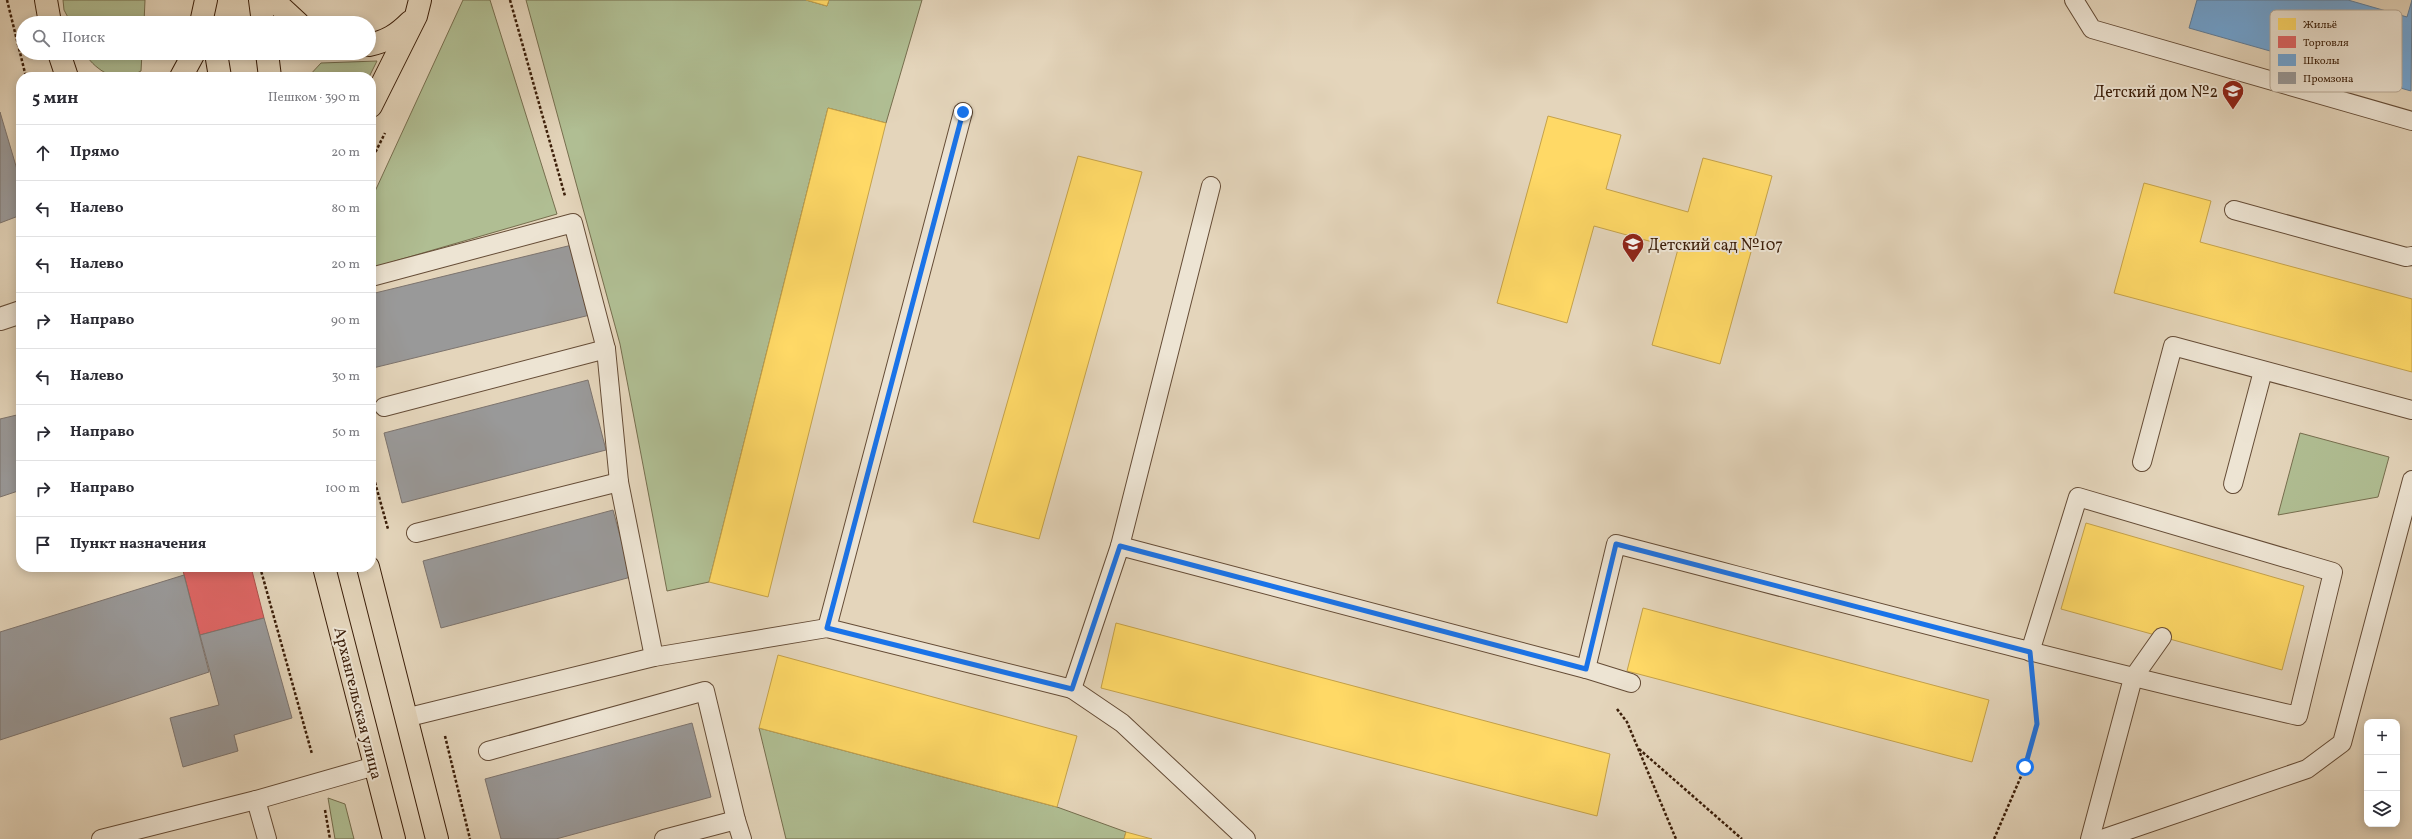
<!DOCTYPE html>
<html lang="ru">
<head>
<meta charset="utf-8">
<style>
  :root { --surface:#fff; --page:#f7f7f7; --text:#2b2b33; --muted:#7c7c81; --line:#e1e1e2 }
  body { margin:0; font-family:Vollkorn,serif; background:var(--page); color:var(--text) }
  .controls { position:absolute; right:12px; bottom:12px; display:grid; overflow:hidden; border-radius:8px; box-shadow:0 2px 10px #0003 }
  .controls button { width:36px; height:36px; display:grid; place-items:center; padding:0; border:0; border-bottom:1px solid var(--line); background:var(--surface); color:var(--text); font:20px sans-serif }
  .stop { position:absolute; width:12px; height:12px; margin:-9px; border:3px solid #1a73e8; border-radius:50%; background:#fff }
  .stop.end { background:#1a73e8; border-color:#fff; box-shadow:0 1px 4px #0008 }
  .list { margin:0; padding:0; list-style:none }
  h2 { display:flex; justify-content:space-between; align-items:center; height:52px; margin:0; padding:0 16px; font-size:17px }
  h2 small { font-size:13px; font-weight:400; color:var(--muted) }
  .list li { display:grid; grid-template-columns:26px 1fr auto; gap:12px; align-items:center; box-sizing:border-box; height:56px; padding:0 16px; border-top:1px solid var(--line) }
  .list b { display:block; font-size:15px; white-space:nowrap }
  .list em { font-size:13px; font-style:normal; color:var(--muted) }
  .icon { flex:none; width:22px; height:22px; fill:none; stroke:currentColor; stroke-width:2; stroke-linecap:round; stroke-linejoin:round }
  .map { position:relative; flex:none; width:2412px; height:839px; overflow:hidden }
  .search { position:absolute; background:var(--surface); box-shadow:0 2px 10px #0003; left:16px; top:16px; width:360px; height:44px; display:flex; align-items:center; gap:10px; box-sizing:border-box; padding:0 14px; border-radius:22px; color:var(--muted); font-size:15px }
  .panel { position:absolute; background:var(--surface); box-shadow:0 2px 10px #0003; left:16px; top:72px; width:360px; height:500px; border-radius:16px }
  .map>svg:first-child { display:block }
  .green { fill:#b0be93; stroke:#766e4e }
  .homes { fill:#ffd966; stroke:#c4a14a }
  .shops { fill:#e06666; stroke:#ae504a }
  .schools { fill:#6fa8dc; stroke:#5f7f9d }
  .industry { fill:#999; stroke:#7d746e }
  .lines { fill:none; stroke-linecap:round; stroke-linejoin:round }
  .lane-casing { stroke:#654c36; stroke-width:20 }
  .street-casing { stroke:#654c36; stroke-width:24 }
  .primary-casing { stroke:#3b1e09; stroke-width:24 }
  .path { stroke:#3b1e09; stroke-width:2.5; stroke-dasharray:3 2; stroke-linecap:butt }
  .lane { stroke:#ede4d3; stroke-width:18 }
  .street { stroke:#ede4d3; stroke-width:22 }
  .primary { stroke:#e4d5bb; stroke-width:22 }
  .route { stroke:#1a73e8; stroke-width:5 }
  .labels { text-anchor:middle; stroke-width:4; stroke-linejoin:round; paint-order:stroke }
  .poi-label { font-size:16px; fill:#3b1e09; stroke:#ede4d3; text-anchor:end }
  .street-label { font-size:16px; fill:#3b1e09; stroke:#ede4d3 }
  .key { fill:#ede4d3; stroke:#b8a996; stroke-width:1 }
  .key-label { font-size:11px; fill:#3b1e09 }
</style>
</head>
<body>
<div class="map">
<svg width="2412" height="839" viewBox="0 0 2412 839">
  <rect width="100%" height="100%" fill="#e4d5bb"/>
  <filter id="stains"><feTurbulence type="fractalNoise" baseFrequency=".005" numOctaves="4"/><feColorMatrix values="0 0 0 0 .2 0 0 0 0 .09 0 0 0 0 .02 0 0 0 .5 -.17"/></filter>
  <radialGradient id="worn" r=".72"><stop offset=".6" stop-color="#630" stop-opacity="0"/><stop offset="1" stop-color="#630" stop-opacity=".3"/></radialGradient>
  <g class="green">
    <polygon points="63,0 145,0 144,23 71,23 64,10"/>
    <polygon points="463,0 490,0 557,214 371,268 371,200"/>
    <polygon points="526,0 806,0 827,6 829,0 922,0 886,123 828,108 709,582 667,591 620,344"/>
    <path d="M85,53H142L141,71C138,72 134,76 130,77C114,82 92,67 85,53Z"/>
    <polygon points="377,61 369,77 308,77 321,63"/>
    <polygon points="2300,433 2389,457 2378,497 2278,515"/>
    <polygon points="759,728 1057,807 1126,832 1124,839 786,839"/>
    <polygon points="328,798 345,804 354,839 335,839"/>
  </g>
  <g class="homes">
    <polygon points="806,0 829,0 827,6"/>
    <polygon points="828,108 886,123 768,597 709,582"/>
    <polygon points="1548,116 1621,135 1606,189 1688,212 1703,158 1772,176 1720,364 1652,345 1678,249 1594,226 1567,323 1497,303"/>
    <polygon points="1078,156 1142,172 1039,539 973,522"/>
    <polygon points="2144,183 2211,201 2200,242 2412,299 2412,372 2114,293"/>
    <polygon points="2086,523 2304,586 2282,670 2061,609"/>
    <polygon points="1643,608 1989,700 1972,762 1627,671"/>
    <polygon points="1116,623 1610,754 1597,816 1101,688"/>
    <polygon points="778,655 1077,736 1057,807 759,728"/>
    <polygon points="1126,832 1152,839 1124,839"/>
  </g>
  <polygon class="shops" points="182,567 251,567 264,618 200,635"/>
  <polygon class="schools" points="2197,0 2348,0 2407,17 2412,0 2411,91 2189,28"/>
  <g class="industry">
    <polygon points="0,112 21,183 21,215 0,223"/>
    <polygon points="572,245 590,315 373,368 371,358 371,294"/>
    <polygon points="588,380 606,450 402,503 384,433"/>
    <polygon points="21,414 21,490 0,497 0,419"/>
    <polygon points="613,510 631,577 441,628 423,561"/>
    <polygon points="184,575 209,672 0,740 0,632"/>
    <polygon points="264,618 292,718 234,735 238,751 183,767 170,718 219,705 200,635"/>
    <polygon points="692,723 711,797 556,839 501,839 485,779"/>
  </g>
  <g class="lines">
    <g class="lane-casing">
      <g id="lane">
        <polyline points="2074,0 2092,29 2412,121"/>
        <polyline points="2234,210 2406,257 2412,256"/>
        <polyline points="371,277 573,223 606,349 619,482 654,657"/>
        <polyline points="384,407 606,349"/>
        <polyline points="2142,462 2173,346 2412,410"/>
        <polyline points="2233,484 2263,371"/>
        <polyline points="416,533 619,482"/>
        <polyline points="1120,546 1211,186"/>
        <polyline points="827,628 963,112"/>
        <path d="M1586,669L1616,544C1843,603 2070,664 2298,716L2333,572L2078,497L2030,652"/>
        <polyline points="1072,689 1122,723 1246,839"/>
        <polyline points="405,718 654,657 827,628 1072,689 1120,546 1586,669 1631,683"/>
        <polyline points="488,751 705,691 736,820"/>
        <polyline points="256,800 267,839"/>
        <polyline points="101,839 256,800 375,766"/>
        <polyline points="664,839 736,820 742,839"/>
        <polyline points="2090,839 2133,678 2162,637"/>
        <polyline points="2102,839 2307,769 2342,743 2412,480"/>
      </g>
    </g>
    <g class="street-casing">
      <polyline id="street" points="0,319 21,312"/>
    </g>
    <g class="primary-casing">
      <g id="primary">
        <polyline points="46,0 50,23"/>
        <polyline points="260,0 263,23"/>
        <polyline points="273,0 298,23"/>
        <polyline points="201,23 206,0"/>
        <path d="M369,45C387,41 397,35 410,22"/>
        <polyline points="59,53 67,77"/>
        <polyline points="216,53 220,77"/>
        <polyline points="267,53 270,77"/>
        <polyline points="181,77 194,53"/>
        <polyline points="371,106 416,16 420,0"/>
        <polyline points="324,567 394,839"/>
        <polyline points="368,567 437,839"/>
      </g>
    </g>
    <g class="path">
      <polyline points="7,0 26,77"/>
      <polyline points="510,0 565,196"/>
      <polyline points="371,161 385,133"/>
      <polyline points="371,468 388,529"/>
      <polyline points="260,567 312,754"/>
      <polyline points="1617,709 1627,722 1676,839"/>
      <polyline points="445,736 470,839"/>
      <polyline points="1639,749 1742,839"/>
      <polyline points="325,810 330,839"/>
      <polyline points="1994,839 2025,767 2037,724 2033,680"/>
    </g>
    <use href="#lane" class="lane"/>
    <use href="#street" class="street"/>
    <use href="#primary" class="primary"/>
  </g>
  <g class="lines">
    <polyline class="route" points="963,112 827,628 1072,689 1120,546 1586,669 1616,544 2030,652 2037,724 2025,767"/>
  </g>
  <defs>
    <g id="school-pin" transform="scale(1.15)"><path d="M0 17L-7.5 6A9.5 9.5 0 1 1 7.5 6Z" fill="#8f2418" stroke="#ede4d3"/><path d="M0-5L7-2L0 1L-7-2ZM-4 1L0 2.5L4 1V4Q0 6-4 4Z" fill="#fff"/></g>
  </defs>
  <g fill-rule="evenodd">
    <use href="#school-pin" x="2233" y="91"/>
    <use href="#school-pin" x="1633" y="244"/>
  </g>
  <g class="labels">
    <g class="poi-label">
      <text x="2218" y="97">Детский дом №2</text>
      <text x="1648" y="250" text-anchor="start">Детский сад №107</text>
    </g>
    <g class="street-label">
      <text transform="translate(359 703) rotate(76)" y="6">Архангельская улица</text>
    </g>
  </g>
  <rect x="2270" y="10" width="132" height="82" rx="6" class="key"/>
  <rect x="2278" y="18" width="18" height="12" fill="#ffd966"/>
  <rect x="2278" y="36" width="18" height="12" fill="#e06666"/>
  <rect x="2278" y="54" width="18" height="12" fill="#6fa8dc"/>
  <rect x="2278" y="72" width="18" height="12" fill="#999"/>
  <g class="key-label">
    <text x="2303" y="28">Жильё</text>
    <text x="2303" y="46">Торговля</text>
    <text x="2303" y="64">Школы</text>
    <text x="2303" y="82">Промзона</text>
  </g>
  <rect width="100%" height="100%" filter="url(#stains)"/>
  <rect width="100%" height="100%" fill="url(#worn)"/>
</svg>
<div class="controls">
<button>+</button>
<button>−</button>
<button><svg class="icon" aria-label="layers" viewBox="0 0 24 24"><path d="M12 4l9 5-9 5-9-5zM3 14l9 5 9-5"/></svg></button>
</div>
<div class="stop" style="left:2025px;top:767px"></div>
<div class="stop end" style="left:963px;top:112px"></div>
<div class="search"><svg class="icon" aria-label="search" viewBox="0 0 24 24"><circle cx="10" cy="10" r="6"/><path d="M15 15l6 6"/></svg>Поиск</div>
<section class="panel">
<h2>5 мин<small>Пешком · 390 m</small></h2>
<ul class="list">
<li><svg class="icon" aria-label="ahead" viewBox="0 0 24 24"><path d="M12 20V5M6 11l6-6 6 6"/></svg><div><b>Прямо</b></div><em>20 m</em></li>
<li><svg class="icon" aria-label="left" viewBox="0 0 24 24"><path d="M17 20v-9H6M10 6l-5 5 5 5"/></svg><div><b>Налево</b></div><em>80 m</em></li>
<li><svg class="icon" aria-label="left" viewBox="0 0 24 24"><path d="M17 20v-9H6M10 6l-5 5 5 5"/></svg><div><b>Налево</b></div><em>20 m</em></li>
<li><svg class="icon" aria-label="right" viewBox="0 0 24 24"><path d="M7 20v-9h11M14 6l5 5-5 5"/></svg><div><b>Направо</b></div><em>90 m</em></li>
<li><svg class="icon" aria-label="left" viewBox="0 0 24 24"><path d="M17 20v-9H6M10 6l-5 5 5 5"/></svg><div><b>Налево</b></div><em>30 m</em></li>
<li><svg class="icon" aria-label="right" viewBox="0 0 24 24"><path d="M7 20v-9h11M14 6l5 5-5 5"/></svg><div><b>Направо</b></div><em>50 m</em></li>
<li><svg class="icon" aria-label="right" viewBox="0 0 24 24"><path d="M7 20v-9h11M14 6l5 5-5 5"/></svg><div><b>Направо</b></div><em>100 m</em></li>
<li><svg class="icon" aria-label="arrive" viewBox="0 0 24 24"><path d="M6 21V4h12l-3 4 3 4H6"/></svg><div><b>Пункт назначения</b></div></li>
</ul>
</section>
</div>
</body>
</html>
